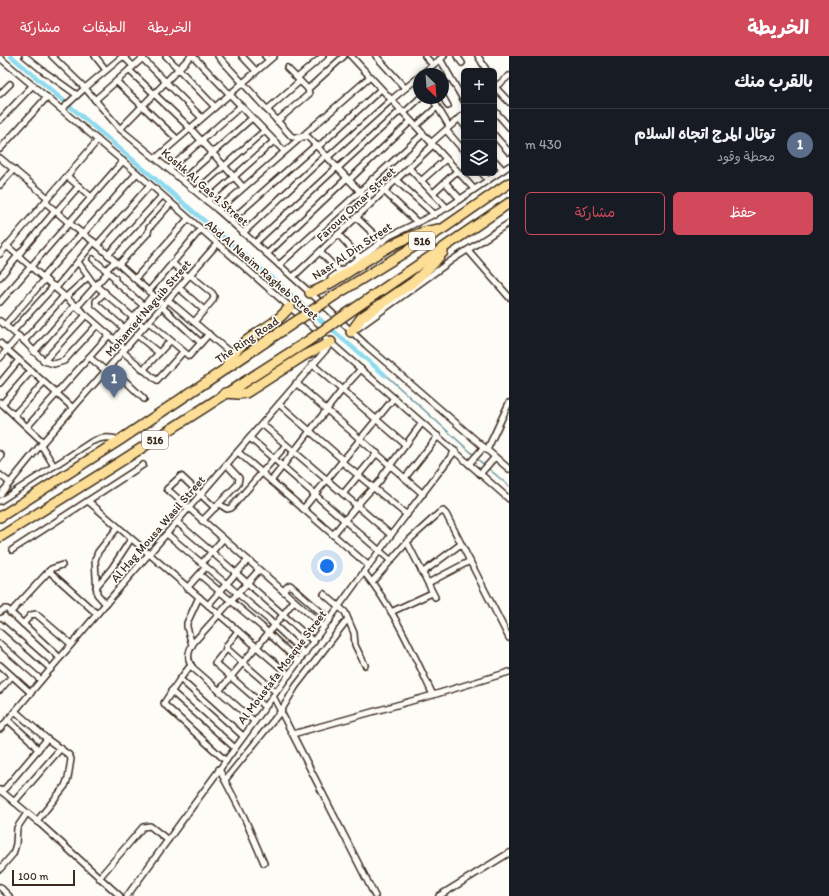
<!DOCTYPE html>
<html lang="ar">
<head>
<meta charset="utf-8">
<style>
  :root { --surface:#171b24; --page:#242831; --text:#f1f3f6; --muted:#9ea1a6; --line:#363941; --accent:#d1495b }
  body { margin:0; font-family:Itim,"Playpen Sans Arabic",sans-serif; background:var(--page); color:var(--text); direction:rtl }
  .controls { position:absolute; right:12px; top:12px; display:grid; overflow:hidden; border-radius:6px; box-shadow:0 2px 6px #0003 }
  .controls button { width:36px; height:36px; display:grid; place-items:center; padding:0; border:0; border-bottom:1px solid var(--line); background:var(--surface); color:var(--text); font:20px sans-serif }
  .compass { position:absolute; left:413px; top:12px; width:36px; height:36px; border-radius:50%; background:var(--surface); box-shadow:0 2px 6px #0003; rotate:155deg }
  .scale { position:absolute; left:12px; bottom:10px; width:63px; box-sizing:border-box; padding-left:4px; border:2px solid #3b2a1e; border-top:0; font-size:11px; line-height:14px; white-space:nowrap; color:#3b2a1e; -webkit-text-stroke:3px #fdfcf7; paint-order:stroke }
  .you { position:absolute; left:327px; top:510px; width:14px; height:14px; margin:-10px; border:3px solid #fff; border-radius:50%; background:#1a73e8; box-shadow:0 0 0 6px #1a73e833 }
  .badge { display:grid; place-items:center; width:26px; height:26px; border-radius:50%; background:var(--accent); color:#fff; font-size:13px; font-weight:700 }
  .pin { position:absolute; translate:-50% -33px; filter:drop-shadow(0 1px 2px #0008) }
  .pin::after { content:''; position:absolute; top:21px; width:14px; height:12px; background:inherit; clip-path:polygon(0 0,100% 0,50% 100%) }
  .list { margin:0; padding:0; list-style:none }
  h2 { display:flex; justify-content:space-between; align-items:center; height:52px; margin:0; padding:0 16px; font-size:17px }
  h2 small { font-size:13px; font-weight:400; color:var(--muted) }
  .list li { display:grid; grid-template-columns:26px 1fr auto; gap:12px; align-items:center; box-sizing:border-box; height:72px; padding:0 16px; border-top:1px solid var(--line) }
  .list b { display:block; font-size:15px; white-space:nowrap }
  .list p { margin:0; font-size:13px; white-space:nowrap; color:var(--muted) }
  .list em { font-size:13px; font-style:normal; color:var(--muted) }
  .actions { display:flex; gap:8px; padding:12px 16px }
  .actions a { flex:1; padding:9px 0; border:1px solid var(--accent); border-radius:6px; text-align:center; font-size:14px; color:var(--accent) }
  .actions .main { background:var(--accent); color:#fff }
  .icon { flex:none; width:22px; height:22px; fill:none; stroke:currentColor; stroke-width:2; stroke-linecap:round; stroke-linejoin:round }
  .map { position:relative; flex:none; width:509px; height:840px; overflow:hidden; direction:ltr }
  header { display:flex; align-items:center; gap:24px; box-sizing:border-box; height:56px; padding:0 20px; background:var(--accent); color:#fff }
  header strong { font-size:19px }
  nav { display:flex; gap:22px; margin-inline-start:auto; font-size:14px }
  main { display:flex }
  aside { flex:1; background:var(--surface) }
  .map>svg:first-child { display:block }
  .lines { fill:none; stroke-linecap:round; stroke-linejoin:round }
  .stream { stroke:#6d949b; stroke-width:1.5 }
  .canal { stroke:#8fdbee; stroke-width:4.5 }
  .minor-casing { stroke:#3b2a1e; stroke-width:8 }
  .motorway-casing { stroke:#3b2a1e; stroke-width:12 }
  .minor { stroke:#fdfcf7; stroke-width:5 }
  .motorway { stroke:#fcde96; stroke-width:9 }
  .motorway-bridge-casing { stroke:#3b2a1e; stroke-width:12; stroke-linecap:butt }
  .motorway-bridge { stroke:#fcde96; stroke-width:9 }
  .labels { text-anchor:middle; stroke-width:3.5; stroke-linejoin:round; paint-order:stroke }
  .shield { fill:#fdfcf7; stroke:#75695f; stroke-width:1 }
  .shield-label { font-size:11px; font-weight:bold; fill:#3b2a1e }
  .street-label { font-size:12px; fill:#3b2a1e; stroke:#fdfcf7 }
</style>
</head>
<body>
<header>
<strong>الخريطة</strong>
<nav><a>الخريطة</a><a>الطبقات</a><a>مشاركة</a></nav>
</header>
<main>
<aside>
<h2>بالقرب منك<small></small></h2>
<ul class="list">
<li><span class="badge" style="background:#5c6f8a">1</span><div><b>توتال المرج اتجاه السلام</b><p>محطة وقود</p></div><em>430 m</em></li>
</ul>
<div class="actions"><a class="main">حفظ</a><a>مشاركة</a></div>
</aside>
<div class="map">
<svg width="509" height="840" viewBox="0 0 509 840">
  <rect width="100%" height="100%" fill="#fdfcf7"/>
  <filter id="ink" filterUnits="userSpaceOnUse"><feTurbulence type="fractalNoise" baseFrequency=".025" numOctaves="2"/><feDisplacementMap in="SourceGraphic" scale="8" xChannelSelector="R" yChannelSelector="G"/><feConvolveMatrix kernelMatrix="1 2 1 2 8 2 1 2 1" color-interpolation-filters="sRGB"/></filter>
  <g filter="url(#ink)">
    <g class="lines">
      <g class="stream">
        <polyline points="382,316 474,399"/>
        <polyline points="476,402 509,430"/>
      </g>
      <polyline class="canal" points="11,0 385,319"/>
      <g class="minor-casing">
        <g id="minor">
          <polyline points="25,0 42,14 77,39"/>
          <polyline points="52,0 85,32 120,73 218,154 316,242 366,289 509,413"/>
          <polyline points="95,0 106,14"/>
          <polyline points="123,0 133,10"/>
          <polyline points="166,0 215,51"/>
          <polyline points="193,0 284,95"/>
          <polyline points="218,0 292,81 308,81 371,147"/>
          <polyline points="242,0 256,15"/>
          <polyline points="265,0 269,4"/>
          <polyline points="351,0 474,133"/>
          <polyline points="376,0 405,32"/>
          <polyline points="425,0 433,9"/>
          <polyline points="457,0 462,7"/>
          <polyline points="478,0 487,15"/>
          <polyline points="0,2 137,117 509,443"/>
          <polyline points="142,2 202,62"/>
          <polyline points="440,3 464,45"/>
          <polyline points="287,12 308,33"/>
          <polyline points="129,14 190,72 243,131"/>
          <polyline points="422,18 444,0"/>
          <polyline points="297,22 323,0"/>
          <polyline points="117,26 177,83"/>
          <polyline points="443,26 450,21"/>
          <polyline points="495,31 509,46"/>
          <polyline points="494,32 509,20"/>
          <polyline points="0,38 10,28"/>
          <polyline points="443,41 448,50"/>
          <polyline points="432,42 449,70"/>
          <polyline points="95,44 144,1"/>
          <polyline points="62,53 85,32 123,0"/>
          <polyline points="267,54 300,25"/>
          <polyline points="494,54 509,71"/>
          <polyline points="404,57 420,42"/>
          <polyline points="459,62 464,69"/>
          <polyline points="0,64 33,29"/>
          <polyline points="277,65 309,38 308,33 344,0"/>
          <polyline points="416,70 437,51"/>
          <polyline points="120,73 191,0"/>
          <polyline points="446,74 464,95"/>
          <polyline points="494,79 509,96"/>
          <polyline points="431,87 464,58"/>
          <polyline points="318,91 381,33"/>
          <polyline points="0,93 47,41"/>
          <polyline points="328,101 391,44 419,21"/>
          <polyline points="0,102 48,142"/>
          <polyline points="156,102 274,0"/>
          <polyline points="494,104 503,114"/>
          <polyline points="338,112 401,54"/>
          <polyline points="409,112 447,152"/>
          <polyline points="169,113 241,50"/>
          <polyline points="482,117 488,124"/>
          <polyline points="67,120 91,141"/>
          <polyline points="372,123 384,135 418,167"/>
          <polyline points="182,124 252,62"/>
          <polyline points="349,124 411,65"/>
          <polyline points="396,124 435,159"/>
          <polyline points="421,125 446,103"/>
          <polyline points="445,126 460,143"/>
          <polyline points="0,129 14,113"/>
          <polyline points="196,135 264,75"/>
          <polyline points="433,137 457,115"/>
          <polyline points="207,145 274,85"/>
          <polyline points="45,146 74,171 94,186 164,249"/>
          <polyline points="218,154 370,21"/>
          <polyline points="56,156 79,130"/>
          <polyline points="356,161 382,186"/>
          <polyline points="230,165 316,89"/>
          <polyline points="243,177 326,99"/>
          <polyline points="83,178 137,117"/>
          <polyline points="338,178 360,202"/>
          <polyline points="255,187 337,111"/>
          <polyline points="97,189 150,129"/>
          <polyline points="7,190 125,293"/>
          <polyline points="468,194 509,241"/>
          <polyline points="320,196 340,216"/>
          <polyline points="0,198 98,84"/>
          <polyline points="267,198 347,122"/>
          <polyline points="108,199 162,140"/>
          <polyline points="93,203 115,222 115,225 144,250"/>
          <polyline points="78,206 93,227 144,271"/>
          <polyline points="172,207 188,221"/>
          <polyline points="119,208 148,177 149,172 171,147"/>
          <polyline points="279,209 423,78"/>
          <polyline points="106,214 115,205"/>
          <polyline points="190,219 212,237 214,240 213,244 194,266"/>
          <polyline points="0,221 55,155"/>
          <polyline points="43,221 82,177"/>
          <polyline points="293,221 433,89"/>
          <polyline points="331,222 390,180 447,152 509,110"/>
          <polyline points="135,223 188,163"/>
          <polyline points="56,232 94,186"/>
          <polyline points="179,232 204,254"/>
          <polyline points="149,235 201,173"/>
          <polyline points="105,236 96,245 96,248 124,272"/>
          <polyline points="66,241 88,221"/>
          <polyline points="168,244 227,294"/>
          <polyline points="0,246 123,105"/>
          <polyline points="77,251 108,216"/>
          <polyline points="162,251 201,287"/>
          <polyline points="0,265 24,285 44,305 54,308 64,305 97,269"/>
          <polyline points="149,266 189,300 209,278"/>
          <polyline points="5,269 45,223"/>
          <polyline points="358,272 452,204 509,167"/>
          <polyline points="13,275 54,230"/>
          <polyline points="137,279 159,297"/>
          <polyline points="114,284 153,239"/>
          <polyline points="24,285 64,240"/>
          <polyline points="0,287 73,352"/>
          <polyline points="34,296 75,249"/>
          <polyline points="123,296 157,325 183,296"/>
          <polyline points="89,301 106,315"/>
          <polyline points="0,302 19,280"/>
          <polyline points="44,305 86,259"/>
          <polyline points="312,308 406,389"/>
          <polyline points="110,310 144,343"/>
          <polyline points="143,314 170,285"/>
          <polyline points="0,327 19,304"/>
          <polyline points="296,327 423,438"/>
          <polyline points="0,346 43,386"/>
          <polyline points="2,348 31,315"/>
          <polyline points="279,348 343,404"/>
          <polyline points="14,359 44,327"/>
          <polyline points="262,368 391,479"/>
          <polyline points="27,371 109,279"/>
          <polyline points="250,382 390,504"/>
          <polyline points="41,389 54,410"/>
          <polyline points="487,394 509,347"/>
          <polyline points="238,396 369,510"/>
          <polyline points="0,398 1,399 0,402"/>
          <polyline points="342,406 407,459"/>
          <polyline points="469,408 484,391"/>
          <polyline points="480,418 495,401"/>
          <polyline points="0,419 10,427"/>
          <polyline points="405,422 438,380"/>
          <polyline points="271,425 342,334 361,313"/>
          <polyline points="343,438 377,397"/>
          <polyline points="0,439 43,386 217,188"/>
          <path d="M0,445L91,386C101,381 110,380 120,384"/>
          <polyline points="88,445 289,619"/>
          <polyline points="219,448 227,453 231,452 286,389"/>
          <polyline points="215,452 181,420 167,433 248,504"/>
          <polyline points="303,453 394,342"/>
          <polyline points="202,465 238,428 239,422 227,409"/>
          <polyline points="177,466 236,517 248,504 324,571"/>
          <polyline points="167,478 268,563 305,598"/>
          <path d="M333,479C344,465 355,451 367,438C373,431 381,427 383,419L422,367"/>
          <polyline points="407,486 435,541"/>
          <polyline points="12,494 143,409"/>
          <polyline points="202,507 223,483"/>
          <polyline points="49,515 97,558"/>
          <path d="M364,516C394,553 413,597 433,639"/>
          <polyline points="422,517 461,488"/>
          <polyline points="200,519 261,570 299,606"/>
          <polyline points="372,526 407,486 439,457 443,455 446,458 509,582"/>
          <polyline points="428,527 470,505"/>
          <polyline points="96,531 112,512 131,483"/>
          <polyline points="187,532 206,511"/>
          <polyline points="283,535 288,530 290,529 330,564"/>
          <polyline points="324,538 345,556 354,577 355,589 365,609"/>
          <polyline points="106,548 97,538 95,504 98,496 118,471"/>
          <polyline points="208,549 236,517 314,586"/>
          <polyline points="0,556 4,553 7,553 60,602"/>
          <polyline points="391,556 432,537"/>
          <polyline points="10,557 49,515 51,513 62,509"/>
          <polyline points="0,568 51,613"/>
          <polyline points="23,568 31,559 36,558 71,588"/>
          <polyline points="238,575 227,589 225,595 215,607 265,651"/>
          <polyline points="0,588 41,624"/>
          <polyline points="192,589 187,571 187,567 199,541"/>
          <polyline points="257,591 294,545"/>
          <polyline points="226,592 276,636"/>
          <polyline points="0,609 31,637"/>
          <polyline points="191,609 180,623 164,647 165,649 226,705"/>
          <polyline points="180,623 243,680"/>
          <polyline points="0,634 12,620"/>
          <polyline points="171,635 235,692"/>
          <polyline points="219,635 256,591"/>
          <polyline points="273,640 375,840"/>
          <polyline points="15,655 47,683 69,699 71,703 68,722 65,730 37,765"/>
          <polyline points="8,664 30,684 38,694"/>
          <path d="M254,665L193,612C186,603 188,595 194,586L259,514"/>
          <polyline points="0,673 97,558 330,289"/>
          <polyline points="293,678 433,639 509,616"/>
          <polyline points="219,713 244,761 264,807"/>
          <polyline points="225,724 281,655 296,630 347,564"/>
          <polyline points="0,734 37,765 120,840"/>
          <polyline points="2,736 47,683"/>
          <polyline points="14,746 61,692"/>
          <polyline points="0,813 13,798 16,788 17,772 27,757"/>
          <polyline points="99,822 143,771 150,770 168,784"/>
          <polyline points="0,831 9,840"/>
          <polyline points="127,840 391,479 455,395"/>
          <polyline points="439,840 509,797"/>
        </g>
      </g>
      <g class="motorway-casing">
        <g id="motorway">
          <path d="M310,237C325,232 337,223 350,215C378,197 405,178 439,173"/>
          <polyline points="334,240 444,172 509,127"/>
          <polyline points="348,257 509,147"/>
          <polyline points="351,276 362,261 412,227 432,209 443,196"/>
          <path d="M226,312C233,289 256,279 274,266C280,262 285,256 290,251"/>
          <polyline points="225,337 238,338 246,337 305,299 331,286"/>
          <polyline points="0,461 120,384 292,268"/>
          <polyline points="0,481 123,404 308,285"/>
        </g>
      </g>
      <use href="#minor" class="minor"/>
      <use href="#motorway" class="motorway"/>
      <g class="motorway-bridge-casing">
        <g id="motorway-bridge">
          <polyline points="292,268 334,240"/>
          <polyline points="308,285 348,257"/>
        </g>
      </g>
      <use href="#motorway-bridge" class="motorway-bridge"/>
    </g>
  </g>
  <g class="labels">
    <g class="shield">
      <rect x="409" y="176" width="26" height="18" rx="3"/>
      <rect x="142" y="375" width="26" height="18" rx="3"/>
    </g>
    <g class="shield-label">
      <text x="422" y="189">516</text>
      <text x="155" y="388">516</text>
    </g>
    <g class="street-label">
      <text transform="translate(205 131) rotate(41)" y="4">Koshk Al Gas 1 Street</text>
      <text transform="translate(356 148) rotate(-43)" y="4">Farouq Omar Street</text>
      <text transform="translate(352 195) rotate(-34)" y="4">Nasr Al Din Street</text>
      <text transform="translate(262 214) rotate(41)" y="4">Abd Al Naeim Ragheb Street</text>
      <text transform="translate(148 252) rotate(-49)" y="4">Mohamed Naguib Street</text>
      <text transform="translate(247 284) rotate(-34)" y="4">The Ring Road</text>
      <text transform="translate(158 473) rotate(-49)" y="4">Al Hag Mousa Wasil Street</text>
      <text transform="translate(282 611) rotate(-53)" y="4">Al Moustafa Mosque Street</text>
    </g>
  </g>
</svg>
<div class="controls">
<button>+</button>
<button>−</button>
<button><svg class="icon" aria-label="layers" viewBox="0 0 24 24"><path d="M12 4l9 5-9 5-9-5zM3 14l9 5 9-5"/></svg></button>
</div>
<svg class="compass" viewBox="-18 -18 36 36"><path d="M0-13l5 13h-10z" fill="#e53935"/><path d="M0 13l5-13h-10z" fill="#9ea1a6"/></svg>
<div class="scale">100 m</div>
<div class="you"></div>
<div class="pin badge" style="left:114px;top:342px;background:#5c6f8a">1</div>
</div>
</main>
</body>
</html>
